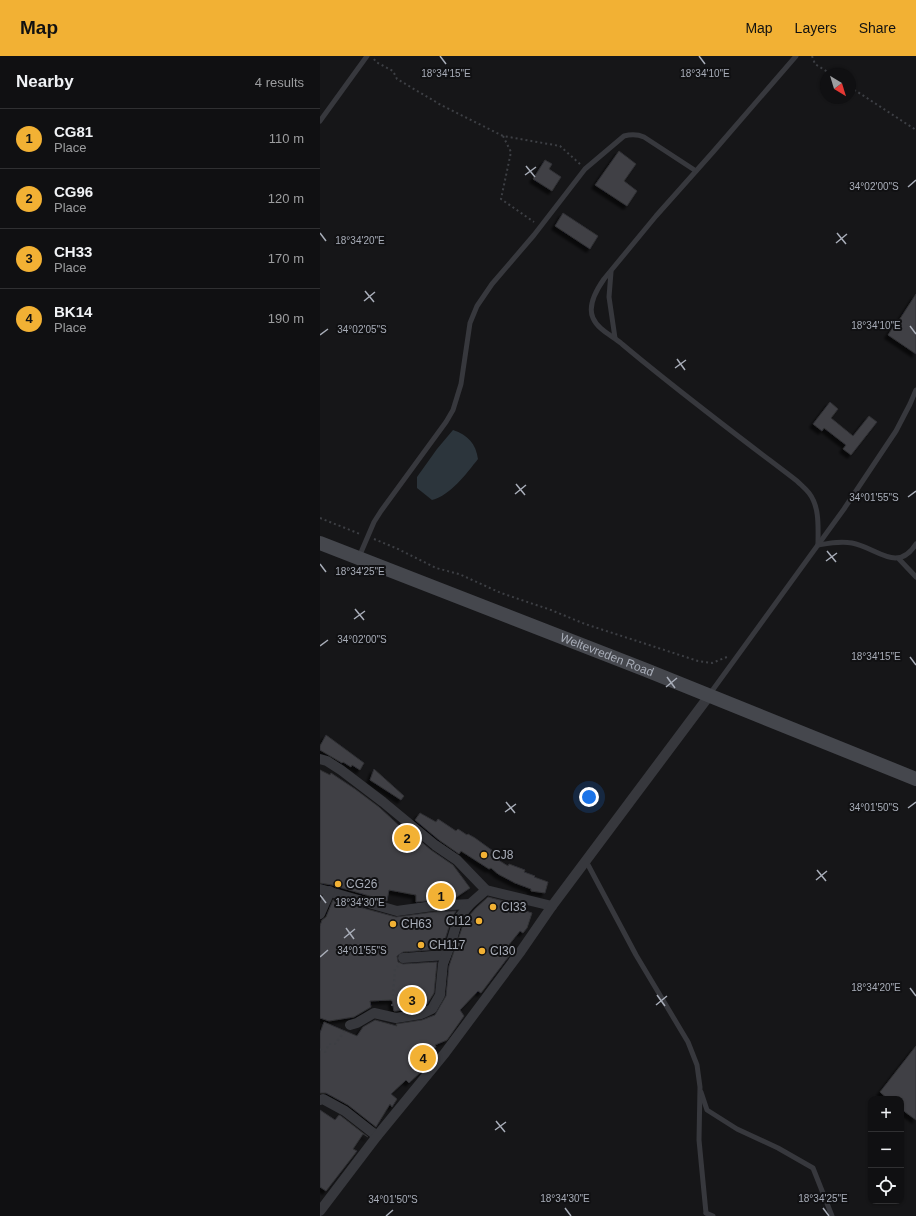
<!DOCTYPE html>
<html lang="en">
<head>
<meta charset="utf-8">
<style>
  :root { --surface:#101012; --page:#19191b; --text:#f1f3f6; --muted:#9c9d9f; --line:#303032; --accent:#f2b134 }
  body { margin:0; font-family:Helvetica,sans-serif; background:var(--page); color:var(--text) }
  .controls { position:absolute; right:12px; bottom:12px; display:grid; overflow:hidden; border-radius:8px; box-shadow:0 1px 3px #0004 }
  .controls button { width:36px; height:36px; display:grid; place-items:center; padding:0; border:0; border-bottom:1px solid var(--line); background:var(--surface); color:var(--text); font:20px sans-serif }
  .compass { position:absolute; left:500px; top:12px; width:36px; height:36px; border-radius:50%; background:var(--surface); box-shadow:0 1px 3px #0004; rotate:142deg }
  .you { position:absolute; left:269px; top:741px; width:14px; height:14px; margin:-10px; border:3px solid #fff; border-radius:50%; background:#1a73e8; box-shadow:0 0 0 6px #1a73e833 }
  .badge { display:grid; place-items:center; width:26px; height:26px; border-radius:50%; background:var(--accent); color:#111; font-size:13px; font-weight:700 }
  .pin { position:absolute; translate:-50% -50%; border:2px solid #fff; box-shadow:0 1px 4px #0006 }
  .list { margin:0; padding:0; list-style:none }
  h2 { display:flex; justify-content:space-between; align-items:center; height:52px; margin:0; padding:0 16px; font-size:17px }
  h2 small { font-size:13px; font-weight:400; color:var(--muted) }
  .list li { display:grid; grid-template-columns:26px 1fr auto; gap:12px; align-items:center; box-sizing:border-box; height:60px; padding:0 16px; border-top:1px solid var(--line) }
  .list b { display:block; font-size:15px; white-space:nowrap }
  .list p { margin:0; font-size:13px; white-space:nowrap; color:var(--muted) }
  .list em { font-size:13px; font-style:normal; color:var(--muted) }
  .icon { flex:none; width:22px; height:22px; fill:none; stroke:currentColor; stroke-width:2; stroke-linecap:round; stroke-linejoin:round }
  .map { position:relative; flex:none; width:596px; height:1160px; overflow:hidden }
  header { display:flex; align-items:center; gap:24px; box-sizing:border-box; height:56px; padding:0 20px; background:var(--accent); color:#111 }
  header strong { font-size:19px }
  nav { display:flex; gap:22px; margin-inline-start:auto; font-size:14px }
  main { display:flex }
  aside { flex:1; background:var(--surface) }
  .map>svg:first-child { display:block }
  .water { fill:#2c353c }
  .building { fill:#404145; stroke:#303034; filter:url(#shadow) }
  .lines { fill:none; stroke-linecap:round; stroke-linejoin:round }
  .path { stroke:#3d3f44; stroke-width:2; stroke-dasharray:2 3; stroke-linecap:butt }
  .lane { stroke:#37383d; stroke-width:5 }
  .street { stroke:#37383d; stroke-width:10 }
  .secondary { stroke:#45474d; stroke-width:14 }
  .ticks { fill:none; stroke:#a8adb8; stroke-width:1.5 }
  .poi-dot { fill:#f2b134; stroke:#111113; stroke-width:1.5 }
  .labels { text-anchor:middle; stroke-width:4; stroke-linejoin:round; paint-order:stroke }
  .street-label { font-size:12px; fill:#a8adb8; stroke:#111113 }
  .poi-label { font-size:12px; fill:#a8adb8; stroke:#111113; text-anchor:start }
  .ticks-label { font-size:10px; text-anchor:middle; fill:#a8adb8; stroke:#111113; stroke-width:4; stroke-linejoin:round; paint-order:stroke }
</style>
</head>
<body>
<header>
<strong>Map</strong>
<nav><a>Map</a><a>Layers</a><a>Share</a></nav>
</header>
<main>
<aside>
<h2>Nearby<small>4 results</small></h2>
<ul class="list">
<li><span class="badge">1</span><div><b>CG81</b><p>Place</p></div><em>110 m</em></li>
<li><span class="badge">2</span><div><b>CG96</b><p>Place</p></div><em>120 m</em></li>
<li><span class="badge">3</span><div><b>CH33</b><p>Place</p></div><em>170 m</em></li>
<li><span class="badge">4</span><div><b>BK14</b><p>Place</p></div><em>190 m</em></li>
</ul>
</aside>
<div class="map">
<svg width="596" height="1160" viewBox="0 0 596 1160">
  <defs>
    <filter id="shadow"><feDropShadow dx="-3.5" dy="3.5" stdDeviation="1" flood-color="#0009"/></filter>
  </defs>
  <rect width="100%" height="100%" fill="#161618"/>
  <path class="water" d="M133,374C148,379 156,388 158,403C146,418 131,439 112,444L97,432V421L117,393Z"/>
  <g class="building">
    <polygon points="299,95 316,108 304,125 317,135 307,150 275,129"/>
    <polygon points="225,104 232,108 229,113 241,121 232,135 213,123"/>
    <polygon points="243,157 278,180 270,193 235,170"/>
    <polygon points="596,238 596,298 568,279 575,268 576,269"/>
    <polygon points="510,346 518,353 511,362 533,380 549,360 557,366 531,399 523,393 526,389 504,372 502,375 493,368"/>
    <polygon points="6,679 44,707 40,714 32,709 31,711 23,706 22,707 0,694 0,690"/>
    <polygon points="54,713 84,740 81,744 50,724"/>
    <polygon points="0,714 10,719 11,717 35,733 59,751 85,775 86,773 111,794 133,809 150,832 135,842 96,846 96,839 69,834 67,845 12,829 0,827"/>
    <polygon points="100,757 116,766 118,763 136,775 138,773 147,779 148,778 155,782 173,795 170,799 188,810 189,808 205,814 204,816 215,820 214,821 228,826 225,837 211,835 211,833 195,827 178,818 171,812 169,813 141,795 139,798 119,784 95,764"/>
    <polygon points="168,841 188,846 188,849 212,857 207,872 203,877 200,875 184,895 189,900 161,937 158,935 140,954 144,960 127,984 115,989 116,991 109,995 111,998 109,1000 112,1003 104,1013 89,1027 86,1024 71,1038 77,1043 72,1051 70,1048 56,1071 28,1049 6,1037 0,1037 0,977 4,966 37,980 43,971 55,964 77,970 76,968 102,964 115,959 126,940 129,910 144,866 155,853"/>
    <polygon points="13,844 76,861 114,856 136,855 132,861 122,893 83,896 77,900 78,906 83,908 117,906 114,937 107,948 99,952 76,955 74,955 72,944 50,945 51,951 34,961 9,965 0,962 0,870 2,864 6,861"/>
    <polygon points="596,990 596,1064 581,1053 581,1043 568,1043 560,1036"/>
    <polygon points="0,1054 15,1064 19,1059 21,1060 48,1081 43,1078 33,1093 37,1095 6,1135 0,1131"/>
  </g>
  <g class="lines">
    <g class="path">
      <polyline points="492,0 495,8 511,18"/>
      <polyline points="54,3 56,6 73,15 77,23 121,49 183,80 240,90 260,108"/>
      <polyline points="530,31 596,74"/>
      <polyline points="183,80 191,96 181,143 214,166"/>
      <polyline points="0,462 40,478"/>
      <polyline points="54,483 78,493 116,512 139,518 181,537 231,554 265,568 378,605 392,607 407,601"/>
      <polyline points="72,950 75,913 78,910"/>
      <polyline points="0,993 5,996 9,988 15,988 24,976"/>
    </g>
    <g class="lane">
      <path d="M476,0L393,96L336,160L284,223C277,233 267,249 273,262C278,274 293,280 302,288C359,336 418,380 477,425C481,429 485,432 489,437C500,451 498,472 498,489"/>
      <polyline points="0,65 47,0"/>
      <polyline points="291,216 289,241 295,282"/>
      <path d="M498,489C510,487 520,485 532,487C556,491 577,518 596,488"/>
      <path d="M39,501L54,466L61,455L126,366L133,354L141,328L150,267L157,250L172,228L214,179L265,113L304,80C312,78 317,78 324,81L376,115"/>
      <polyline points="579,503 596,521"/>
      <polyline points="389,639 524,453 576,375 590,348 596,334"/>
      <polyline points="266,805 316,899 368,986 377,1009 380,1031 379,1084 386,1157"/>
      <polyline points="381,1036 387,1054 417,1073 458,1092 493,1112 512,1160"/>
      <polyline points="386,1157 393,1160"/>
    </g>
    <g class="street">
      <polyline points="0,703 7,705 21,714 63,746 115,789 137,804 166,834 232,850"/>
      <polyline points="0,833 77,855 113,850 150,848"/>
      <polyline points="0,858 10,835"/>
      <polyline points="83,902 126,899"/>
      <polyline points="30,969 37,967 54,957 76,962 101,958 112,953 120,939 123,908 131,887 138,863 150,848 166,834"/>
      <polyline points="0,1044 3,1043 25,1055 57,1080"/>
      <polyline points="0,1155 57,1080 125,997 201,895 232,850 389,640"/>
    </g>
    <path class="secondary" id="s1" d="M0,487L326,614L596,723"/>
  </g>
  <path class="ticks" d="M120,0L126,8M379,0L385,8M206,110L215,121M205,119L216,111M588,131L596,124M0,177L6,185M517,177L526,188M516,187L527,178M45,235L54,246M44,245L55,236M590,270L596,278M0,279L8,273M357,303L365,314M355,312L366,304M196,428L205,439M195,438L206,429M588,441L596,435M507,495L516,506M506,505L517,497M0,508L6,516M35,553L44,564M34,563L45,555M0,590L8,584M590,601L596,609M347,621L355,632M346,631L357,622M186,746L195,757M588,752L596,746M185,756L196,748M497,814L506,825M496,824L507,815M0,839L6,847M26,872L34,883M24,882L35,873M0,901L8,894M590,932L596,940M337,939L345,950M336,949L347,940M176,1065L185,1076M175,1074L186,1066M245,1152L251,1160M503,1152L509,1160M66,1160L73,1154"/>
  <g class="poi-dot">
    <circle cx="164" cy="799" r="4"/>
    <circle cx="18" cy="828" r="4"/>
    <circle cx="173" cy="851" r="4"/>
    <circle cx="159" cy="865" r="4"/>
    <circle cx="73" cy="868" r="4"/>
    <circle cx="101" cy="889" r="4"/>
    <circle cx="162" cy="895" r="4"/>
  </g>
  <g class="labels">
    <g class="street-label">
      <text dy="4" stroke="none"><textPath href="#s1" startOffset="308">Weltevreden Road</textPath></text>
    </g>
    <g class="poi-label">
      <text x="172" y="803">CJ8</text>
      <text x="26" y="832">CG26</text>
      <text x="181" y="855">CI33</text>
      <text x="151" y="869" text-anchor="end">CI12</text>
      <text x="81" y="872">CH63</text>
      <text x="109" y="893">CH117</text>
      <text x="170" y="899">CI30</text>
    </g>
  </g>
  <g class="ticks-label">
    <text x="126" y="21">18°34'15"E</text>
    <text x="385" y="21">18°34'10"E</text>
    <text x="554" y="134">34°02'00"S</text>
    <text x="40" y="188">18°34'20"E</text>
    <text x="556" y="273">18°34'10"E</text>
    <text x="42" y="277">34°02'05"S</text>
    <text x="554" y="445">34°01'55"S</text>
    <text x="40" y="519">18°34'25"E</text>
    <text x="42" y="587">34°02'00"S</text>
    <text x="556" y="604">18°34'15"E</text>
    <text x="554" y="755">34°01'50"S</text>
    <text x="40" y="850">18°34'30"E</text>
    <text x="42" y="898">34°01'55"S</text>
    <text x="556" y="935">18°34'20"E</text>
    <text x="245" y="1146">18°34'30"E</text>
    <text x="503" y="1146">18°34'25"E</text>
    <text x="73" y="1147">34°01'50"S</text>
  </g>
</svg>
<div class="controls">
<button>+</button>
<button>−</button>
<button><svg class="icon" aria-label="locate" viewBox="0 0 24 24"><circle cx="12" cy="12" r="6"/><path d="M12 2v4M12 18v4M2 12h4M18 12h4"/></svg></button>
</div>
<svg class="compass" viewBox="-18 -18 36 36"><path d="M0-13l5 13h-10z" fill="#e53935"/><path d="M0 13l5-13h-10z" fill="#9c9d9f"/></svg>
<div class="you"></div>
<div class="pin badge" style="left:121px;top:840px">1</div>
<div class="pin badge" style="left:87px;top:782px">2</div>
<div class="pin badge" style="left:92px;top:944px">3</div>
<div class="pin badge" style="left:103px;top:1002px">4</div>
</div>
</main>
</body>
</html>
